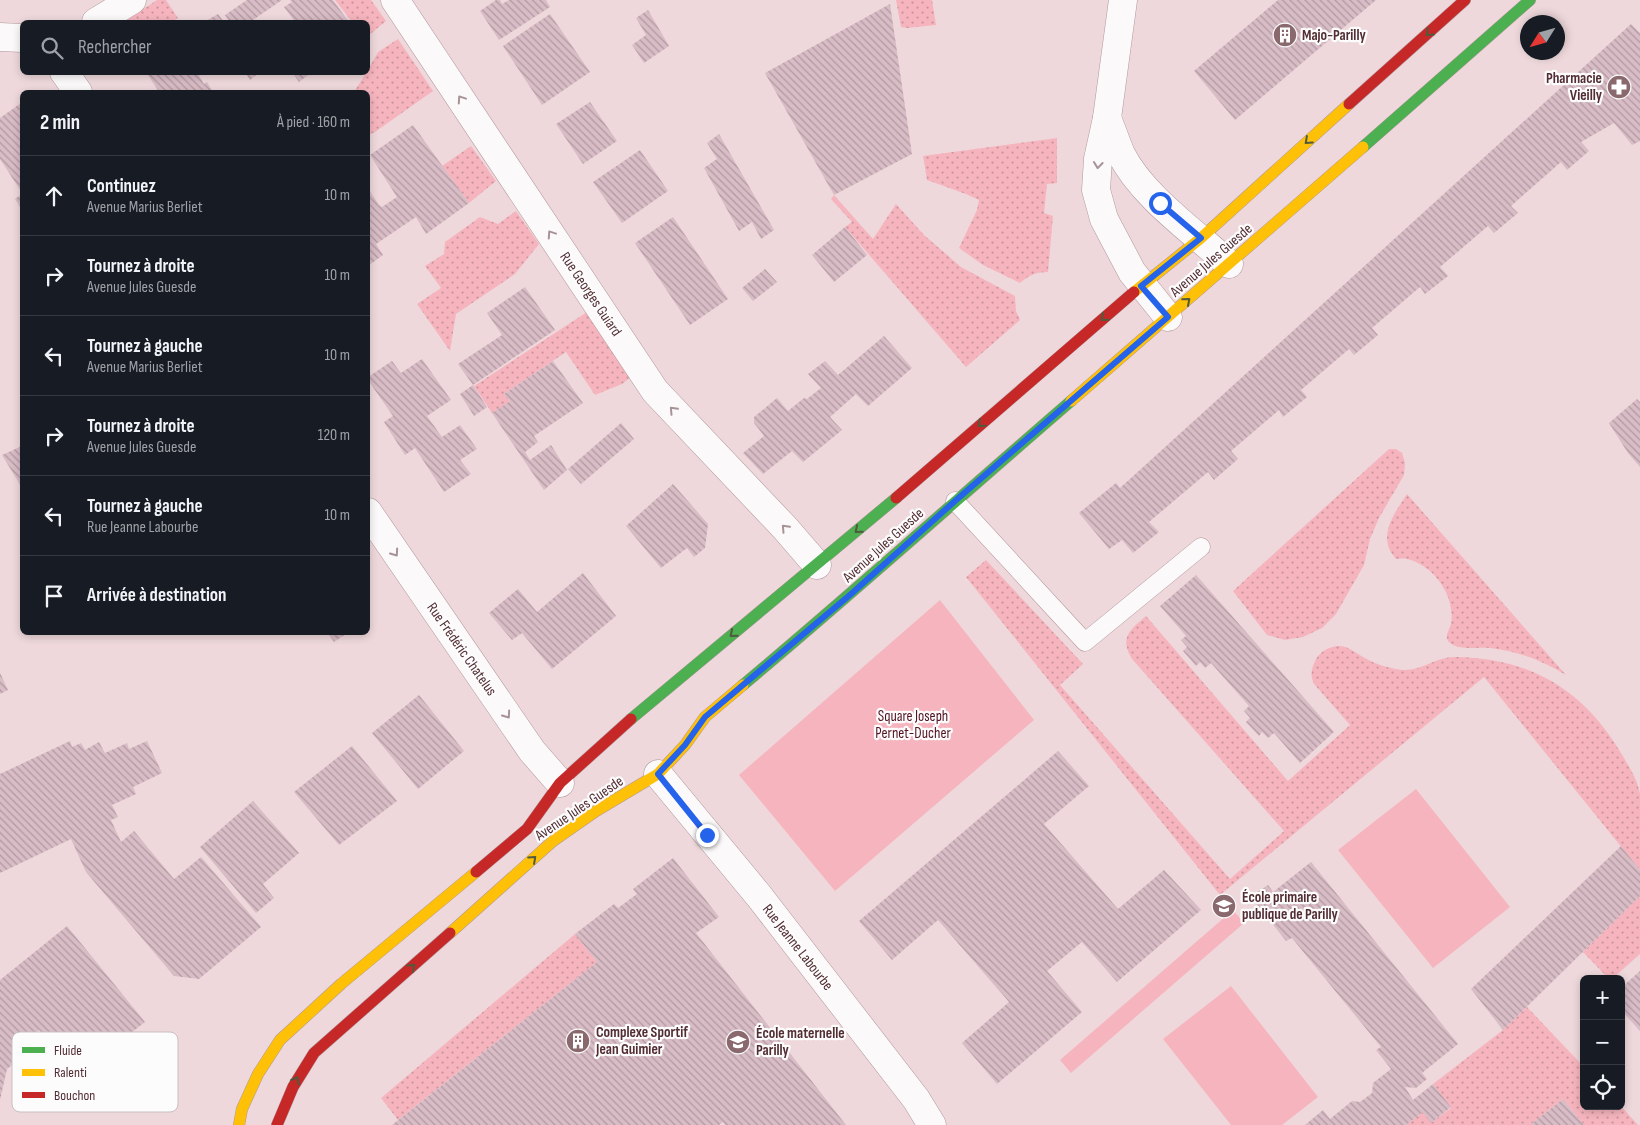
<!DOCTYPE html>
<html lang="fr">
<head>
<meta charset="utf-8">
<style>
  :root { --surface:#171b24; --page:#20242c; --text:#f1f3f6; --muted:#9ea1a6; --line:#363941 }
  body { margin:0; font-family:"Sofia Sans Condensed",sans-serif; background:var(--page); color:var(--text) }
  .controls { position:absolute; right:15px; bottom:15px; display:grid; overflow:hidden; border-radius:8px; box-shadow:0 2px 8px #0003 }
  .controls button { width:45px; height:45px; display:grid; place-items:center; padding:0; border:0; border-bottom:1px solid var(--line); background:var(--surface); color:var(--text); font:25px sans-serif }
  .compass { position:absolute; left:1520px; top:15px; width:45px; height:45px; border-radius:50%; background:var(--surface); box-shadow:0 2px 8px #0003; rotate:233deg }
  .stop { position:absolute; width:15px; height:15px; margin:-11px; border:4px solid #2563eb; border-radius:50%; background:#fff }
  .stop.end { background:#2563eb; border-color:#fff; box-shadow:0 1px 5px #0008 }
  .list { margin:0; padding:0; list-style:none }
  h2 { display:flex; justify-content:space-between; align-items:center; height:65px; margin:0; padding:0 20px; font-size:21px }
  h2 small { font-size:16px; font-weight:400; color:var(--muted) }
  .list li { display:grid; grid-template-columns:32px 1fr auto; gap:15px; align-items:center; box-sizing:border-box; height:80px; padding:0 20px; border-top:1px solid var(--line) }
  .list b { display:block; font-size:19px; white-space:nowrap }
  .list p { margin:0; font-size:16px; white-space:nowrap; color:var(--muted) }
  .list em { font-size:16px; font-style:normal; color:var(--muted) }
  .icon { flex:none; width:28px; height:28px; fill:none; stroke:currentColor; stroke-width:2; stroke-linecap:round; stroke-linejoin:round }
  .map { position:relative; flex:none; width:1640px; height:1125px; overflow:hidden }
  .search { position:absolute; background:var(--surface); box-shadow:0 2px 8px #0003; left:20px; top:20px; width:350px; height:55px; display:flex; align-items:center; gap:12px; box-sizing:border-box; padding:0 18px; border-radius:8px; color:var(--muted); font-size:19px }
  .panel { position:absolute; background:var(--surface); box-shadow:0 2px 8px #0003; left:20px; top:90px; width:350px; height:545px; border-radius:8px }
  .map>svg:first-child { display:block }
  .grass { fill:url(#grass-dots) }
  .park { fill:#f6b5be }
  .building { fill:url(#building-back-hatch) }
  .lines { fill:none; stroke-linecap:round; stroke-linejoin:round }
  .lane-casing { stroke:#b0979b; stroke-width:19 }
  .street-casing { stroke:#b0979b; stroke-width:29 }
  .fast-casing { stroke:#b0979b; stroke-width:12 }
  .slow-casing { stroke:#b0979b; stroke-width:12 }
  .jam-casing { stroke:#b0979b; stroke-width:12 }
  .lane { stroke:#fcf9fa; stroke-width:18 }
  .street { stroke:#fcf9fa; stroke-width:28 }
  .fast { stroke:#4caf50; stroke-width:11 }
  .slow { stroke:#ffc107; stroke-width:11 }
  .jam { stroke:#c62828; stroke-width:11 }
  .oneway { stroke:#505a3d }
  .oneway2 { stroke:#a79396 }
  .route { stroke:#2563eb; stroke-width:6 }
  .labels { text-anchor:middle; stroke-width:4.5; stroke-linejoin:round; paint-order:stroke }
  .poi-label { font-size:15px; font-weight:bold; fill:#522d33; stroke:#fcfcfc; text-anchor:start }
  .street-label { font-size:15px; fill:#522d33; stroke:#fcfcfc }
  .park-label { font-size:15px; fill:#511221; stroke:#fcfcfc }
  .key { fill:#fcfcfc; stroke:#c9bec0; stroke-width:1 }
  .key-label { font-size:14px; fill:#522d33 }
</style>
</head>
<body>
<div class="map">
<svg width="1640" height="1125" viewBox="0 0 1640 1125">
  <defs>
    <pattern id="grass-dots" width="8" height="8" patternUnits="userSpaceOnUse" patternTransform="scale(1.25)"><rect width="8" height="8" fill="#f6b5be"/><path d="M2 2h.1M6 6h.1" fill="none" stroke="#ca949b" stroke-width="1.8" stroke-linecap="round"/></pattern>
    <pattern id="building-back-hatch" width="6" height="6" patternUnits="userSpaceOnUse" patternTransform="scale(1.25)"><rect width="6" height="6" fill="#d8bcc6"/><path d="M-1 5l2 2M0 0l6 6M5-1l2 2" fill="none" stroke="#b299a1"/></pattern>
  </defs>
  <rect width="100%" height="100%" fill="#eed8db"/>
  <g class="grass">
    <polygon points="157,0 166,0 178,18 172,22 124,22"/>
    <polygon points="335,0 371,0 386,21 368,36 368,22 352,22"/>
    <polygon points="896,0 932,0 936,25 907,28 901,27"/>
    <polygon points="398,39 433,91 375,132 368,135 368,92 354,92 366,73 368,72 368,70 378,52"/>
    <path d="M1057,138V183L1047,184L1044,213L1053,216L1048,272C1037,272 1029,275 1020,283L983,265L959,248L977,210L979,200L966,194L927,180L923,156Z"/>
    <polygon points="471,146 496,181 469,203 442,166"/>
    <polygon points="834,195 873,239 896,204 924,235 961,267 1015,296 1016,311 1020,320 966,367 845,227 852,222 831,199"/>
    <polygon points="516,211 539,244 515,274 456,314 450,351 417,304 441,288 425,266 444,254 445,242 480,217 498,224"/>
    <polygon points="587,312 631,377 622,384 595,395 566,352 504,394 510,401 492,413 474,386"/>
    <polygon points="1389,449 1396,449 1402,453 1405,463 1404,475 1379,518 1370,539 1364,565 1336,614 1322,628 1303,637 1285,640 1267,635 1233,591"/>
    <path d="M1407,494L1566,675C1540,660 1521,652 1490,648C1479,647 1458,651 1449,642C1444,637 1449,630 1451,624C1456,597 1434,565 1407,559C1404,558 1400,559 1396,559C1376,537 1394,514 1407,494Z"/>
    <path d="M986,560L1083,664L1060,685L1230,879L1284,831L1132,659C1119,637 1130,630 1146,616L1288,781L1350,725L1314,684C1310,675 1311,669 1316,659C1320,651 1332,645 1341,646C1350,647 1357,654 1365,658C1377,665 1391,669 1404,670C1423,670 1436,657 1455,657C1530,658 1583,689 1621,753C1628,765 1638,780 1640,794C1640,801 1640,809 1640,817C1640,834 1640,852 1640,870L1484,677L1220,895L966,577Z"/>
    <polygon points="1640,896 1640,954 1612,979 1609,979 1583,952"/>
    <polygon points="575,934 597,962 398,1120 381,1098"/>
    <polygon points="1527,1007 1584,1067 1584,1106 1621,1106 1638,1125 1584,1125 1563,1099 1530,1125 1406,1125 1423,1112 1432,1122 1451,1108 1433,1084 1503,1030"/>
  </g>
  <g class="park">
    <polygon points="940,600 1034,720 835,891 739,775"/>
    <polygon points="1416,789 1510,907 1433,968 1338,850"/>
    <polygon points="1233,910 1244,923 1071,1073 1060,1060"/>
    <polygon points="1231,986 1318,1097 1282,1125 1231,1125 1163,1039"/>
  </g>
  <g class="building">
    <polygon points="247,0 282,0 250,22 230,22 225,15"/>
    <polygon points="290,0 333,0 349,22 295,22 284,7 292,2"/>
    <polygon points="496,0 500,0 502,4 509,0 546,0 550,7 499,40 480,11"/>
    <polygon points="1278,0 1376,0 1235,120 1194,71"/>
    <polygon points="890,4 912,154 834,195 765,73"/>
    <polygon points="648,10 669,46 644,63 632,45 646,35 636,18"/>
    <polygon points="218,14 224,22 204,22"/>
    <polygon points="550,14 590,72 542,105 503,46"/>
    <polygon points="1631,24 1640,33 1640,141 1632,145 1614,123 1581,142 1589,151 1567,170 1561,162 1511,206 1518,213 1494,233 1488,226 1440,267 1448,276 1425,294 1420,287 1372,328 1378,335 1354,355 1349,349 1301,390 1307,397 1283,417 1279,410 1231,451 1238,459 1214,480 1208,472 1149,522 1159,532 1133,553 1122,540 1109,549 1079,513 1116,483 1120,488"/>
    <polygon points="146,72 197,72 204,84 207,82 213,92 159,92"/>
    <polygon points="245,72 260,72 250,80"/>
    <polygon points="292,72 312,72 299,82"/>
    <polygon points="590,102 617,141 583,164 556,124"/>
    <polygon points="21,103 22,106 22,193 0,159 0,118"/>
    <polygon points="413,125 469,203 426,234 416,217 376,244 383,255 368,266 368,188 379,205 382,207 397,197 370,155"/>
    <polygon points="719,134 774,230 761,239 752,222 739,231 704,168 717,159 707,143"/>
    <polygon points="640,150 668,191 622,223 593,182"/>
    <polygon points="22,194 22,210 15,199"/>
    <polygon points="673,217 728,299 690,325 635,243"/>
    <polygon points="845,227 867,255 834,282 812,255"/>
    <polygon points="765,269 777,282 753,301 742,288"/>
    <polygon points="525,287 555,330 473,385 487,407 474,416 460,394 473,385 458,364 502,335 487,313"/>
    <polygon points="884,336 912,368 868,406 856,394 830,417 842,430 803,462 792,451 763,474 743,453 764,436 754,423 754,417 777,398 788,411 804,398 807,399 821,388 808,374 825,361 838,375"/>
    <polygon points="422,359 451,400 427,416 442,437 460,425 477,449 460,460 471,474 444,492 415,448 405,455 384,422 393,416 368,380 368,377 392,361 401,373"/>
    <polygon points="553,361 583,403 534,436 538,442 525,452 530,460 551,445 567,470 544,490 492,413 510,401 504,394"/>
    <polygon points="1637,399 1640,402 1640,467 1628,453 1609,423"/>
    <polygon points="621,423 634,439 581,484 568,469"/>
    <polygon points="22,446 22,488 2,455"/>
    <polygon points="673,484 708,524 705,548 694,557 687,548 661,568 626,526"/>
    <polygon points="583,573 616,616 552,669 522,633 512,640 489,613 518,589 537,612"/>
    <polygon points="1196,575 1334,732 1300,763 1274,733 1268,738 1262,732 1259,736 1246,722 1250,718 1244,711 1249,706 1211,663 1205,668 1200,662 1196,666 1183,651 1187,647 1181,640 1186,636 1160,606"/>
    <polygon points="327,632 349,632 334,642"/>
    <polygon points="0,673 8,690 0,694"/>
    <polygon points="419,695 464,751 418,789 372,733"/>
    <polygon points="70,741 72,747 81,743 85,750 99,742 105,753 127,743 129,749 147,741 162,773 133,787 136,794 112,805 118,817 111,820 121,842 134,831 174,879 201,857 261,927 199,979 174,976 86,872 71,839 0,873 0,774"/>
    <polygon points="352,746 397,801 339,845 294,792"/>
    <polygon points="1058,751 1089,786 1044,824 1118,909 1164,870 1201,910 1117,982 1082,942 1047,971 1082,1012 997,1084 962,1043 1009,1002 938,920 892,960 859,921"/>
    <polygon points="253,801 299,853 263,884 274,898 256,913 200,847"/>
    <polygon points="1621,846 1640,870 1640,896 1503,1030 1471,989"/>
    <polygon points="673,858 719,917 696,933 846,1125 725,1125 723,1122 719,1125 392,1125 597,962 575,934 614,904 618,908 637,894 633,889"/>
    <polygon points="1311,862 1458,1044 1422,1073 1427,1079 1416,1088 1405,1087 1413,1100 1433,1084 1451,1107 1431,1123 1423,1112 1406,1125 1305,1125 1323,1110 1330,1119 1352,1101 1360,1102 1372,1093 1373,1083 1391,1069 1376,1050 1381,1047 1292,938 1286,941 1256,903 1257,892 1268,885 1273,892"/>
    <polygon points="67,926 145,1022 76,1076 39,1030 31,1037 37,1045 7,1069 0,1100 0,980"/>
    <polygon points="1640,971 1640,1031 1621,1010 1621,988"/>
    <polygon points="1563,1099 1584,1125 1530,1125"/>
  </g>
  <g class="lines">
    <g class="lane-casing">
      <polyline id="lane" points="955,501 1085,642 1201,547"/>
    </g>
    <g class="street-casing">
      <g id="street">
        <polyline points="395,0 655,391 785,528 817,565"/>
        <polyline points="1123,0 1107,118 1098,159 1096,190 1104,219 1132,272 1168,317"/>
        <polyline points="96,22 132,0"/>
        <polyline points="0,37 22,38"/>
        <polyline points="64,72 78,92"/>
        <path d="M1107,118C1112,130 1116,142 1121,154C1142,196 1194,232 1229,264"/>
        <polyline points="368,512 532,751 560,783"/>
        <polyline points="658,774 759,896 916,1099 932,1125"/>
      </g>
    </g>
    <g class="fast-casing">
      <g id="fast">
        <polyline points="1363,147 1530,0"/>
        <path d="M743,685C854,592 962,495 1071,401"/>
        <polyline points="631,719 896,498"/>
      </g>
    </g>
    <g class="slow-casing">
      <g id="slow">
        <polyline points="1134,292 1201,238 1349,104"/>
        <polyline points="1071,401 1363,147"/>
        <polyline points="450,933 553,841 596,811 658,774 685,745 705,717 743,685"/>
        <polyline points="239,1125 242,1109 258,1074 280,1040 341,984 476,872"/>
      </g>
    </g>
    <g class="jam-casing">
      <g id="jam">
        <polyline points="1349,104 1465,0"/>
        <polyline points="896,498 1134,292"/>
        <polyline points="476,872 527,829 560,783 631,719"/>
        <polyline points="277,1125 293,1087 314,1053 450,933"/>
      </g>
    </g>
    <use href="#lane" class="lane"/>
    <use href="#street" class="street"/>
    <use href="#fast" class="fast"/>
    <use href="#slow" class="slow"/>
    <use href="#jam" class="jam"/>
  </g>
  <defs><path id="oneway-chevron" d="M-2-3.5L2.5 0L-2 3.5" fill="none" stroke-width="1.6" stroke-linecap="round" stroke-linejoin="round" transform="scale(1.25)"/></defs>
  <g class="oneway">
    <use href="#oneway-chevron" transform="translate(1429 33) rotate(138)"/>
    <use href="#oneway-chevron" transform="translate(1308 141) rotate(138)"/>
    <use href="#oneway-chevron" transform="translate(1187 301) rotate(-41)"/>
    <use href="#oneway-chevron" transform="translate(1104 318) rotate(139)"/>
    <use href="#oneway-chevron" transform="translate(981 424) rotate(139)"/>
    <use href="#oneway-chevron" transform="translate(858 530) rotate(140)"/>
    <use href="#oneway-chevron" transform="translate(733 634) rotate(140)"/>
    <use href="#oneway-chevron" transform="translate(533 859) rotate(-42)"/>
    <use href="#oneway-chevron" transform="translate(412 967) rotate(-42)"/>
    <use href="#oneway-chevron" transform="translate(296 1080) rotate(-61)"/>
  </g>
  <g class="oneway2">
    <use href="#oneway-chevron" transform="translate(461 99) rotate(-124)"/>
    <use href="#oneway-chevron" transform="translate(1098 165) rotate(96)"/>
    <use href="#oneway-chevron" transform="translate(551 234) rotate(-124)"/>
    <use href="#oneway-chevron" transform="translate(673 410) rotate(-133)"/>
    <use href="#oneway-chevron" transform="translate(785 528) rotate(-133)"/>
    <use href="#oneway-chevron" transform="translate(395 553) rotate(55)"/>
    <use href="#oneway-chevron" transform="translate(507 715) rotate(55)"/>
  </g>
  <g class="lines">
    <polyline class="route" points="707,835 658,774 685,745 705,717 851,594 955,501 1168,317 1141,286 1201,238 1160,203"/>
  </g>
  <defs>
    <g id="building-disc" transform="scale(1.25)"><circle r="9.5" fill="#89696e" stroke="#fcfcfc"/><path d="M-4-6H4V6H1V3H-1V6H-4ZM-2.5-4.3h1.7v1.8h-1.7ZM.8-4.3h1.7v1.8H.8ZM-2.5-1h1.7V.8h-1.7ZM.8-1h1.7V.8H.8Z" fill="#fff"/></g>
    <g id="pharmacy-disc" transform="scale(1.25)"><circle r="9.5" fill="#89696e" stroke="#fcfcfc"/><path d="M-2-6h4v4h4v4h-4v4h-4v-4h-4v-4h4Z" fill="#fff"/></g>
    <g id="school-disc" transform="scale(1.25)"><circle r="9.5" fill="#89696e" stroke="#fcfcfc"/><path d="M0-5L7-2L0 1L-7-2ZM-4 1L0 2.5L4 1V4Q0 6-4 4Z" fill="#fff"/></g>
  </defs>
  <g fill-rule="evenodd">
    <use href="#building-disc" x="1285" y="35"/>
    <use href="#pharmacy-disc" x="1619" y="87"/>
    <use href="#school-disc" x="1224" y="906"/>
    <use href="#building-disc" x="578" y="1041"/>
    <use href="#school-disc" x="738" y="1042"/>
  </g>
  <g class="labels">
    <g class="poi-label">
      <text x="1302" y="40">Majo-Parilly</text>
      <text x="1602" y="83" text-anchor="end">Pharmacie<tspan x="1602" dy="17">Vieilly</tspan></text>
      <text x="1242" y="902">École primaire<tspan x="1242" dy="17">publique de Parilly</tspan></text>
      <text x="596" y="1037">Complexe Sportif<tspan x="596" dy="17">Jean Guimier</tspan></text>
      <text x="756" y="1038">École maternelle<tspan x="756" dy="17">Parilly</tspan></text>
    </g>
    <g class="street-label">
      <text transform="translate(1211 260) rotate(-41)" y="5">Avenue Jules Guesde</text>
      <text transform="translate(591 294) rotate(56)" y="5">Rue Georges Guiard</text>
      <text transform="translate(883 545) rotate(-42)" y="5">Avenue Jules Guesde</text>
      <text transform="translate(462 649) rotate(55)" y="5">Rue Frédéric Chatelus</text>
      <text transform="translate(579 808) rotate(-34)" y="5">Avenue Jules Guesde</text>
      <text transform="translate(798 947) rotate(52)" y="5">Rue Jeanne Labourbe</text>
    </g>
    <g class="park-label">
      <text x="913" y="721">Square Joseph<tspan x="913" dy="17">Pernet-Ducher</tspan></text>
    </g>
  </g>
  <rect x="12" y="1032" width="166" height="80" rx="8" class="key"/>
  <rect x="22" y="1047" width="23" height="6" fill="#4caf50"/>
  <rect x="22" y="1069" width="23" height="7" fill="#ffc107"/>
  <rect x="22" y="1092" width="23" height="6" fill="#c62828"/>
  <g class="key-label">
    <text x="54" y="1055">Fluide</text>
    <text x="54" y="1077">Ralenti</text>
    <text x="54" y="1100">Bouchon</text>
  </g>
</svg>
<div class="controls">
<button>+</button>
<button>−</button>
<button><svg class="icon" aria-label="locate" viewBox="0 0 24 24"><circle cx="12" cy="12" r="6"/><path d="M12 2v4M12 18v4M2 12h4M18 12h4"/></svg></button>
</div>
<svg class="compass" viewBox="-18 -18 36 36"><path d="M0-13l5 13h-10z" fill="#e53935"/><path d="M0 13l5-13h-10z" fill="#9ea1a6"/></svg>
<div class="stop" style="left:1160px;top:203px"></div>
<div class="stop end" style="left:707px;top:835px"></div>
<div class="search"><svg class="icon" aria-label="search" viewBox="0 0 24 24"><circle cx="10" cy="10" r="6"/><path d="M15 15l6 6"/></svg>Rechercher</div>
<section class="panel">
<h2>2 min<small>À pied · 160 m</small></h2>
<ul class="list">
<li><svg class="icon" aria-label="ahead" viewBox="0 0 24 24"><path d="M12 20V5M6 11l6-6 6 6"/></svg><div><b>Continuez</b><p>Avenue Marius Berliet</p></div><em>10 m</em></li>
<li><svg class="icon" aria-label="right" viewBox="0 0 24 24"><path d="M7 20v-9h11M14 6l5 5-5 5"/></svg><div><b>Tournez à droite</b><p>Avenue Jules Guesde</p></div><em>10 m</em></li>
<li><svg class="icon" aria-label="left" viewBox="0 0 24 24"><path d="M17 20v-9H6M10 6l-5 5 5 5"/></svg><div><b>Tournez à gauche</b><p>Avenue Marius Berliet</p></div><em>10 m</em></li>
<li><svg class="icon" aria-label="right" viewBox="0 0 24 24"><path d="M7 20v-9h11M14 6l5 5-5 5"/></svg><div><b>Tournez à droite</b><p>Avenue Jules Guesde</p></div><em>120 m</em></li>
<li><svg class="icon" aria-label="left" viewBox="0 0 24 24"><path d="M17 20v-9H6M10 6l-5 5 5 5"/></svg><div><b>Tournez à gauche</b><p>Rue Jeanne Labourbe</p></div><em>10 m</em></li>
<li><svg class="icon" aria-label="arrive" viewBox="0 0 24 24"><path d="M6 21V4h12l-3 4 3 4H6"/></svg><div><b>Arrivée à destination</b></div></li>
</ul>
</section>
</div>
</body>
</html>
